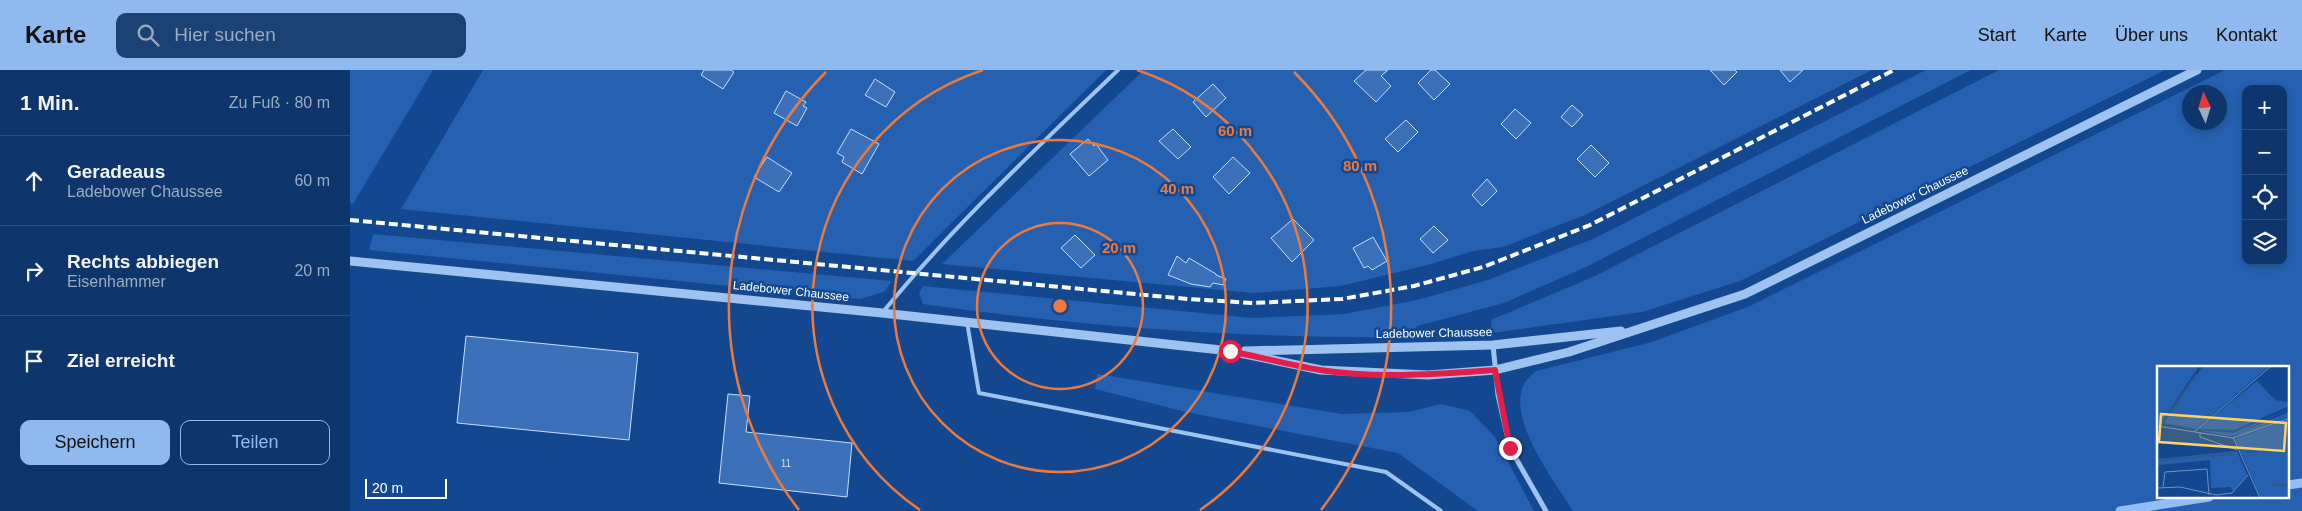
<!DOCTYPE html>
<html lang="de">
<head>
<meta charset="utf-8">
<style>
  :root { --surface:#0e366c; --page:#1c4174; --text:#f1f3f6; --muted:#9babc2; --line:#2e507f; --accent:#90b9f0 }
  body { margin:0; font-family:Arial,sans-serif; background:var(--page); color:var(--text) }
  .controls { position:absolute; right:15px; top:15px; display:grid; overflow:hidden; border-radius:10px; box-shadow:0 2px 8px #0003 }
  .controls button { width:45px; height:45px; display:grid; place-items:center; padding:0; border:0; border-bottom:1px solid var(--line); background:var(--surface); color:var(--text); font:25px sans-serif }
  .compass { position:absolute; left:1832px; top:15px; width:45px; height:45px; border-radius:50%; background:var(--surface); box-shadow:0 2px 8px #0003; rotate:356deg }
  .scale { position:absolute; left:15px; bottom:12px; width:82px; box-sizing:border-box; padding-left:5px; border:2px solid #fff; border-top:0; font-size:14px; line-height:18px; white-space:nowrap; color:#fff; -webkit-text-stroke:4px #134890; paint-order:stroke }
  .stop { position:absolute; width:15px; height:15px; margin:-11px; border:4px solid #e11d48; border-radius:50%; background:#fff }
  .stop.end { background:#e11d48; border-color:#fff; box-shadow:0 1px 5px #0008 }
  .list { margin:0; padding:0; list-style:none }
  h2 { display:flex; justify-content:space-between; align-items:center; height:65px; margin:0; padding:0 20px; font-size:21px }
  h2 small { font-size:16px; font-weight:400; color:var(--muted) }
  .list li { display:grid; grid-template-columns:32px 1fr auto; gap:15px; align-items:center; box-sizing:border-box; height:90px; padding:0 20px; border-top:1px solid var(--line) }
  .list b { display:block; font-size:19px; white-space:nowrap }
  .list p { margin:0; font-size:16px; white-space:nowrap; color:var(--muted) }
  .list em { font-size:16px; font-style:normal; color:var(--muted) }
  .actions { display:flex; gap:10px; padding:15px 20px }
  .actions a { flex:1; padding:11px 0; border:1px solid var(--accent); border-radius:10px; text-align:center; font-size:18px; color:var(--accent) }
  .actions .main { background:var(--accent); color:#111 }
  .icon { flex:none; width:28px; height:28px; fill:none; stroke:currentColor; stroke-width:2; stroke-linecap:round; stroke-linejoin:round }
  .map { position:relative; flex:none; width:1952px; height:441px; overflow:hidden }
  header { display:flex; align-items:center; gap:30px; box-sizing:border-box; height:70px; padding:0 25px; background:var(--accent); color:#111 }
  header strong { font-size:24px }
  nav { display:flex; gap:28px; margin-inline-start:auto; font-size:18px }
  .search { width:350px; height:45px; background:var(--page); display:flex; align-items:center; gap:12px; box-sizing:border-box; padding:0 18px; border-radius:10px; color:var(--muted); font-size:19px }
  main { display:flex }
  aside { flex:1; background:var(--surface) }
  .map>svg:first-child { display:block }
  .green { fill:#2561b0; fill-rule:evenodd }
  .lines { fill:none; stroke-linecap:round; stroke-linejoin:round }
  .stream { stroke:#91bef5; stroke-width:9 }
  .building { fill:#3c71b9; stroke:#c6defc }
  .service { stroke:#9fc3f1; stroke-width:4 }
  .minor { stroke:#9fc3f1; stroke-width:5 }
  .tertiary { stroke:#9fc3f1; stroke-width:9 }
  .rail { stroke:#fff; stroke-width:4; stroke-dasharray:9 4; stroke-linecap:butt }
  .route { stroke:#e11d48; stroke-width:6 }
  .ring { fill:none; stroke:#ed7a3d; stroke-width:2.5 }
  .labels { text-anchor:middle; stroke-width:5; stroke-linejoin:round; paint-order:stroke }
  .number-label { font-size:10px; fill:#cedcee }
  .street-label { font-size:12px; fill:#fff; stroke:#134890 }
  .inset-river { fill:none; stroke:#32598e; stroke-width:2.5 }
  .inset-road { fill:none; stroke:#7191bc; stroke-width:1 }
  .view { fill:#ffd360; fill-opacity:0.15; stroke:#ffd360; stroke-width:2.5 }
  .inset-edge { fill:none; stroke:#fff; stroke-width:2.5 }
  .centre { fill:#ed7a3d; stroke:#134890; stroke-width:2.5 }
  .ring-label { font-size:15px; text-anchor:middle; font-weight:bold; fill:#ed7a3d; stroke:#134890; stroke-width:5; stroke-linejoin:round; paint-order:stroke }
</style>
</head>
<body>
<header>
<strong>Karte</strong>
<div class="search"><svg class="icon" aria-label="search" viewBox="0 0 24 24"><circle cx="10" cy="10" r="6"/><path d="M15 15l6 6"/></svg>Hier suchen</div>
<nav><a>Start</a><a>Karte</a><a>Über uns</a><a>Kontakt</a></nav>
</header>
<main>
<aside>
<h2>1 Min.<small>Zu Fuß · 80 m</small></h2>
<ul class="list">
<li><svg class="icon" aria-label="ahead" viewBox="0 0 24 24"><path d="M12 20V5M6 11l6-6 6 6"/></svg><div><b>Geradeaus</b><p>Ladebower Chaussee</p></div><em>60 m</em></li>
<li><svg class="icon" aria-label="right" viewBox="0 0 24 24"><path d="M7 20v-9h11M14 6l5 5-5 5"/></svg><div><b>Rechts abbiegen</b><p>Eisenhammer</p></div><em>20 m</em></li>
<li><svg class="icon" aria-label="arrive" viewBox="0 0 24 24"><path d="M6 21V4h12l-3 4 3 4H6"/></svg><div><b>Ziel erreicht</b></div></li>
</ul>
<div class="actions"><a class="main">Speichern</a><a>Teilen</a></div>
</aside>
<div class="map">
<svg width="1952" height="441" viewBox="0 0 1952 441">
  <rect width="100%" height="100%" fill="#134890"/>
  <g class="green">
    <polygon points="0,0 83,0 3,134 0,133"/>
    <polygon points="133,0 756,0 563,191 51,139"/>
    <polygon points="794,0 1522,0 1235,145 1153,177 1123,181 1081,194 991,216 903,223 592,194"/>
    <path d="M1576,0H1621L1238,196L1154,233L1067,256L1062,267C899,269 735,257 573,234L569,223L573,216L903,248L994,244L1067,230L1138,210L1245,168Z"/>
    <polygon points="1649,0 1815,0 1390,211 1292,242 1142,263 1141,250 1243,207"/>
    <path d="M1875,0H1952V441H1223C1205,412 1158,351 1173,316C1175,311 1182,305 1186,301L1302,272L1400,236ZM1896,19H1933V191H1896ZM1840,22H1870V52H1840ZM1808,297H1938V427H1808Z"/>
    <polygon points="23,164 33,165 542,211 534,222 510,229 19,180"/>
    <polygon points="747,304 992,344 1059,342 1091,334 1120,341 1145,367 1184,441 1128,441 1048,383 836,342 745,319"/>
  </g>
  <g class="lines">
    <g class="stream">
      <polyline points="1938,415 1952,413"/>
      <polyline points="1770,441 1859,427"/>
    </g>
  </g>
  <g class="building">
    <polygon points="354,0 381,0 384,2 373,19 351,5"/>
    <polygon points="1016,0 1038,0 1031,6 1041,16 1026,32 1004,11"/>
    <polygon points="1081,0 1085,0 1100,14 1084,30 1068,13"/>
    <polygon points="1360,0 1385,0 1387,2 1374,15"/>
    <polygon points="1430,0 1453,0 1440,12"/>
    <polygon points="525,9 545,22 536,37 515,25"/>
    <polygon points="863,14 876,28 856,47 843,32"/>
    <polygon points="436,21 456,32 453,36 457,38 447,56 424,43"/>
    <polygon points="1222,35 1233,45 1222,57 1211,47"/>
    <polygon points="1165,39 1181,53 1166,69 1151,54"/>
    <polygon points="1056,50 1068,62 1048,82 1035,69"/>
    <polygon points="501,59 529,74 512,104 492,92 494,87 487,83"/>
    <polygon points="823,59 841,77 828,89 809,71"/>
    <polygon points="738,69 744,76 746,74 758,90 739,106 720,84"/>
    <polygon points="1241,75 1259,93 1245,107 1227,89"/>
    <polygon points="417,87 442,103 429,122 404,107"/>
    <polygon points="883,87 900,103 879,124 863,107"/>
    <polygon points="1137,109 1147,121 1132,136 1122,125"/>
    <polygon points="943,149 964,170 942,192 921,168"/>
    <polygon points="1084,156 1098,170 1083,183 1070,169"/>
    <polygon points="725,165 745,185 731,198 711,178"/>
    <polygon points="1023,167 1037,191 1022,200 1018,196 1014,198 1003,178"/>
    <polygon points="827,186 836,193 839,188 866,204 866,205 876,209 873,215 863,213 860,217 841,214 818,205"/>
    <polygon points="116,266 288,283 279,370 107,353"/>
    <polygon points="378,324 400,326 396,362 502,373 497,427 369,413"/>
  </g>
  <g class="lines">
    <g class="service">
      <path d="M533,242C604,155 687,78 768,0"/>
      <polyline points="617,252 629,323 1036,402 1091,441"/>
    </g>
    <polyline class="minor" points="1143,275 1148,325 1160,378 1196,441"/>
    <g class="tertiary">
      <polyline points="0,191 532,243 880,281 971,300 1078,305 1145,300 1219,282 1395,224 1847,0"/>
      <polyline points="895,281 1143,275 1271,261"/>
    </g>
    <polyline class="rail" points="0,150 838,229 903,233 992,229 1064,216 1133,197 1240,155 1544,0"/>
  </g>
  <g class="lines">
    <path class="route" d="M880,281C910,287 940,295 970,300C1028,309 1087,304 1145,300L1160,378"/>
  </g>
  <g class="ring">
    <circle cx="710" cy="236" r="83"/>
    <circle cx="710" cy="236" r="166"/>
    <path d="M570 440A248 248 0 0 1 633 0M787 0A248 248 0 0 1 850 440"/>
    <path d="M449 440A331 331 0 0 1 476 2M944 2A331 331 0 0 1 971 440"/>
  </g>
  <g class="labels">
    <g class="number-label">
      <text x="436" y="397">11</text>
    </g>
    <g class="street-label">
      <text transform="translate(1565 125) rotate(-26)" y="4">Ladebower Chaussee</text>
      <text transform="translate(441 221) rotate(6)" y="4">Ladebower Chaussee</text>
      <text transform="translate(1084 263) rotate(-1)" y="4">Ladebower Chaussee</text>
    </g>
  </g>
  <g transform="translate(1807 296)">
    <rect width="132" height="132" fill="#134890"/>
    <path d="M0,0H42L4,57L0,56ZM46,0H112L39,63L7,57ZM100,15L118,34L132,36V40L77,64L41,63ZM132,43L81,67L132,46V51L86,69L71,70L40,64L76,67ZM132,53V132H104L78,73ZM80,85L90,109L76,125L73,121L54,122L53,94L1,99V93Z" fill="#2561b0"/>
    <path class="inset-river" d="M13,47L40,8M89,86L133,83M2,94L77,88M117,119H133"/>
    <path class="inset-road" d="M0,60L76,72L133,52M37,66L114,0M43,67V71L80,84M76,71L103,132M6,121L8,106L50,103L52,129M0,122L23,121L59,129L75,127L91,109"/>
    <path class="view" d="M4,48L129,57L127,85L2,76Z"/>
    <rect width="132" height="132" class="inset-edge"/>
  </g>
  <circle cx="710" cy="236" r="8" class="centre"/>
  <g class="ring-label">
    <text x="885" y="66">60 m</text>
    <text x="1010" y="101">80 m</text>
    <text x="827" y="124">40 m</text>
    <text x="769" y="183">20 m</text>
  </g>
</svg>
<div class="controls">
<button>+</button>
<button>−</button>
<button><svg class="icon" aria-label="locate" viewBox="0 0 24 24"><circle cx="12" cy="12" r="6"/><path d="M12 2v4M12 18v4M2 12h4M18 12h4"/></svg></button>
<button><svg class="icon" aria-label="layers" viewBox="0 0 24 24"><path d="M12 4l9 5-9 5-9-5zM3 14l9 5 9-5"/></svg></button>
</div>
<svg class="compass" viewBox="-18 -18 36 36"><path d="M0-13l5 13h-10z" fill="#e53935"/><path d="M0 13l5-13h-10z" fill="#9babc2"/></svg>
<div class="scale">20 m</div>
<div class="stop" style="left:880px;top:281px"></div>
<div class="stop end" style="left:1160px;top:378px"></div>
</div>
</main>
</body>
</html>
